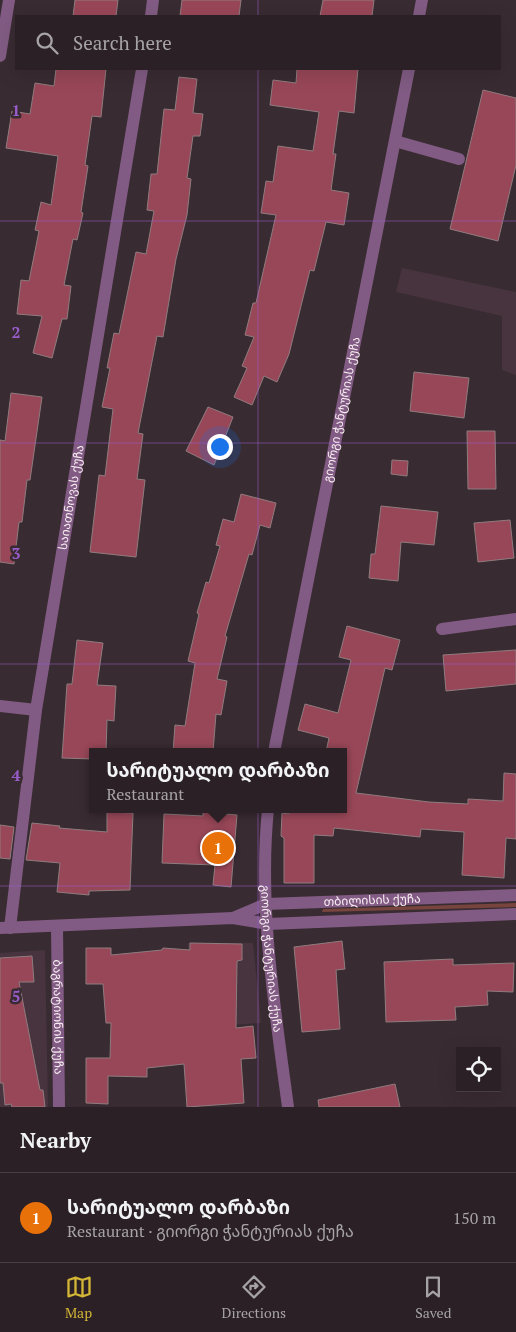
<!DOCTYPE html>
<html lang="en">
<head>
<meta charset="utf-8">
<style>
  :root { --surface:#2b2026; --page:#33282e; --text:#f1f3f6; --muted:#a6a3a7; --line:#473e43; --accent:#d3b635 }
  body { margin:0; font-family:"PT Serif","Noto Sans Georgian",serif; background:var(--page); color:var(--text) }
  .controls { position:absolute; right:15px; bottom:15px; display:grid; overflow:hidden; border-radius:0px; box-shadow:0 5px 20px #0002 }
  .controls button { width:45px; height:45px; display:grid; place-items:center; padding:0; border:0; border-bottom:1px solid var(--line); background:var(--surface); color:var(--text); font:25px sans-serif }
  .you { position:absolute; left:219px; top:446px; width:18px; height:18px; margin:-12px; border:4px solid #fff; border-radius:50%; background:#1a73e8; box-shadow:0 0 0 8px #1a73e833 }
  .badge { display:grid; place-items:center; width:32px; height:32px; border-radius:50%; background:var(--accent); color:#fff; font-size:16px; font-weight:700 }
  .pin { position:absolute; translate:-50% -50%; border:2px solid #fff; box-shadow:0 1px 5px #0006 }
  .popup { position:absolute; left:89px; top:748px; width:258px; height:65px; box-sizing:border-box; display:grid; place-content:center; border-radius:0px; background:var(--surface); filter:drop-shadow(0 1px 4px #0005); font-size:16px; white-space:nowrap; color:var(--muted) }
  .popup b { font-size:19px; color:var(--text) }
  .popup::after { content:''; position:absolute; left:50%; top:100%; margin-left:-10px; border:10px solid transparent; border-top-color:var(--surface) }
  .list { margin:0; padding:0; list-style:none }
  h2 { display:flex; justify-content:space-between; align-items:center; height:65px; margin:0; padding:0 20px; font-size:21px }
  h2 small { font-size:16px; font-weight:400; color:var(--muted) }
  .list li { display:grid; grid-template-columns:32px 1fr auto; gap:15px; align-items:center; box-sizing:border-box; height:90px; padding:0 20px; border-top:1px solid var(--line) }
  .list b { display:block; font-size:19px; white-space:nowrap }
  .list p { margin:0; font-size:16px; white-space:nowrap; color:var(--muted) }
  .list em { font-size:16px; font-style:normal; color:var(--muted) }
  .icon { flex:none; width:28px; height:28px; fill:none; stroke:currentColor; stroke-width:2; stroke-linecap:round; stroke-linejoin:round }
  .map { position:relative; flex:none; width:516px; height:1107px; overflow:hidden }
  .search { position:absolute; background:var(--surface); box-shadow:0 5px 20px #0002; left:15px; right:15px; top:15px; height:55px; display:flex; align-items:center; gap:12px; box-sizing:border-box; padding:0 18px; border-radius:0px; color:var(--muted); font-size:19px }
  .sheet { height:155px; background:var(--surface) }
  nav { display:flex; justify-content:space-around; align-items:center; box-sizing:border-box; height:70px; border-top:1px solid var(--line); background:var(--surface); font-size:14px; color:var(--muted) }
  nav a { display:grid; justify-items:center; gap:2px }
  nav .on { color:var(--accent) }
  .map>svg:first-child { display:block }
  .built { fill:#48343e }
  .green { fill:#77453d }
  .building { fill:#984758; stroke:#8f7c7f }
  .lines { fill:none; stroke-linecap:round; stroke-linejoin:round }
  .minor { stroke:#815b83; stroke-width:12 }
  .grid { fill:none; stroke:#9a5dcc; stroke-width:1; stroke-opacity:0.55 }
  .labels { text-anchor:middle; stroke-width:5; stroke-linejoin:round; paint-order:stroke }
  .street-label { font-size:12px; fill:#f9eff3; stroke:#392b32 }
  .grid-label { font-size:16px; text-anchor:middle; font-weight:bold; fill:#9a5dcc; stroke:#392b32; stroke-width:5; stroke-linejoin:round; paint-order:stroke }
</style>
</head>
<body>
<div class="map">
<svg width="516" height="1107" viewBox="0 0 516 1107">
  <rect width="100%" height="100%" fill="#392b32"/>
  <g class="built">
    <polygon points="402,268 516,292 516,375 502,370 502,316 396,292"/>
    <polygon points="188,943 253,943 261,1023 187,1028"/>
    <polygon points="45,950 48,1107 0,1107 0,953"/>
  </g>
  <polygon class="green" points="516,903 516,907 322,912 323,909"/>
  <g class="building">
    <polygon points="75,0 118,0 116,16 73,16"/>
    <polygon points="182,0 241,0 239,16 180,16"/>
    <polygon points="323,0 374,0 372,16 320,16"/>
    <polygon points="56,69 106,69 101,117 92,116 85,165 88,166 81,212 83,213 77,240 73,239 64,285 71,286 67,319 62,319 52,358 33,353 42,316 17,314 21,280 29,281 39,231 35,230 41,202 51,205 58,156 6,148 12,111 30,114 35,83 54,86"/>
    <polygon points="297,69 358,69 354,113 339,111 333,154 336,154 331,190 349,193 344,225 326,222 314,271 310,270 289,354 277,382 264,376 252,405 234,397 247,368 242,366 254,337 245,335 253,303 256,303 276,215 261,213 266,181 273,182 278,146 313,151 319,112 270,105 273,80 296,83"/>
    <polygon points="179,77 197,79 193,113 203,114 200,136 193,136 187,178 191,179 187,215 176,259 163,337 157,336 138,433 143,434 137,479 145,480 136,557 90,552 99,475 105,476 113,409 102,407 110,368 107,368 114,333 119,334 136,252 146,254 154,211 147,210 151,174 157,174 164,109 175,110"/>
    <polygon points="483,90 516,98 516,165 498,241 450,229"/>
    <polygon points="414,372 469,378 464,418 410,411"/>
    <polygon points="11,393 42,397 30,480 27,480 22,522 19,522 14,564 0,562 0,440 5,441"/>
    <polygon points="208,407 233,417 214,465 186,451"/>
    <polygon points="467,431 495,431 496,489 468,489"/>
    <polygon points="392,460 408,461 407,476 391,474"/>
    <polygon points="241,494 276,503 270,528 260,525 252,555 249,554 225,636 227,637 217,679 227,681 221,715 216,714 213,752 173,752 175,725 185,726 195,663 188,661 199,614 197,613 206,582 209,583 220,546 216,545 223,519 234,522"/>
    <polygon points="381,506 438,512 434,545 401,542 398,581 369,578 371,554 375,554"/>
    <polygon points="510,520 514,558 478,562 474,523"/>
    <polygon points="347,626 400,640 392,670 385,668 356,793 429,802 468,804 468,799 503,801 504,773 516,774 516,839 506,838 504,878 462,875 464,832 421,829 420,837 334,828 333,836 314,835 314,883 284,883 284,838 281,836 282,813 289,814 290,809 343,809 343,752 326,752 329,738 298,730 305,704 338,713 351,660 339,657"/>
    <polygon points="77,640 103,643 97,685 116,686 114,721 107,720 106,752 93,752 93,759 62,758 67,684 72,684"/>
    <polygon points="516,650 516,684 446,691 443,655"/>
    <polygon points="107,812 133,813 130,890 89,891 89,895 57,892 60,863 26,860 32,823 60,826 59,828 107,832"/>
    <polygon points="203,812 237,815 231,887 213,885 215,865 162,863 164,814 203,816"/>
    <polygon points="0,825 14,827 10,859 0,858"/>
    <polygon points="342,941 345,969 336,970 340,1029 302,1032 294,947"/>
    <polygon points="190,943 242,944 242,960 237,961 236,1028 253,1026 256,1058 241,1059 244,1103 187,1107 184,1064 147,1068 147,1077 108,1076 108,1104 86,1103 86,1058 110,1058 111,1023 106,1023 103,984 86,984 86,948 111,948 111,955 162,950 163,948 190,950"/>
    <polygon points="32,956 34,982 19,982 40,1090 43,1090 45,1107 12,1107 11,1104 5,1105 3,1083 0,1083 0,958"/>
    <polygon points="453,959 453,965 514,963 513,992 487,991 488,1005 455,1007 456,1020 386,1022 384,962"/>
    <polygon points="395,1084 400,1107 319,1107 318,1100"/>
  </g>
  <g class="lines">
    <g class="minor">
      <polyline points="151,16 153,0"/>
      <polyline points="419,16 422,0"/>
      <polyline points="0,56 9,0"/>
      <polyline points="395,141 459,159"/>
      <polyline points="442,629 516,619"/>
      <polyline points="0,706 36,710"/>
      <path id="s1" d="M274,752L409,69"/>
      <path id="s2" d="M268,809C258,908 275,1009 288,1107"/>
      <path id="s3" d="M233,918L266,904L516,895"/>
      <path id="s4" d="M57,927L59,1107"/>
      <polyline points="0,928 233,918 268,924 516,914"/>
      <path id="s5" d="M10,928L36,710L142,69"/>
    </g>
  </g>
  <path class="grid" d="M258,0V16M258,69V1107M0,221H516M0,443H516M0,664H516M0,886H516"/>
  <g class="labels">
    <g class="street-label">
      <text dy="4" stroke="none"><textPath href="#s1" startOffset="349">გიორგი ჭანტურიას ქუჩა</textPath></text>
      <text dy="4" stroke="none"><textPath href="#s5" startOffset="435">საიათნოვას ქუჩა</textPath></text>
      <text dy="4" stroke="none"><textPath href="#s3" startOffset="142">თბილისის ქუჩა</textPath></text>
      <text dy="4" stroke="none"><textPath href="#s2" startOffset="150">გიორგი ჭანტურიას ქუჩა</textPath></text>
      <text dy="4" stroke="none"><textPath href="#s4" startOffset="90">ბაგრატიონის ქუჩა</textPath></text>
    </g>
  </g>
  <g class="grid-label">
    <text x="16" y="116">1</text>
    <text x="16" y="338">2</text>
    <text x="16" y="559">3</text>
    <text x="16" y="781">4</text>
    <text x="16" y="1002">5</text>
  </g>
</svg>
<div class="controls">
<button><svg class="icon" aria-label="locate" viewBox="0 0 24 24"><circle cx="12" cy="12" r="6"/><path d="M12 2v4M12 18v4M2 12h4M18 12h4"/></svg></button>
</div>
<div class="you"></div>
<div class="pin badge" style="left:218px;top:848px;background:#e8710a">1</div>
<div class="popup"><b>სარიტუალო დარბაზი</b>Restaurant</div>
<div class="search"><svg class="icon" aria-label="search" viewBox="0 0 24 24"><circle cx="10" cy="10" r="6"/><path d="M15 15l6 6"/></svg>Search here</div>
</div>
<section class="sheet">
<h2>Nearby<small></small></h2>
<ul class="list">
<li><span class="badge" style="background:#e8710a">1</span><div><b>სარიტუალო დარბაზი</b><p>Restaurant · გიორგი ჭანტურიას ქუჩა</p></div><em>150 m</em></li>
</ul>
</section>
<nav>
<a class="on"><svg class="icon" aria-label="map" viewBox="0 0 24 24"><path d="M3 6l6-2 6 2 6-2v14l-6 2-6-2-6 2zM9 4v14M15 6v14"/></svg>Map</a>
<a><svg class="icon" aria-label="directions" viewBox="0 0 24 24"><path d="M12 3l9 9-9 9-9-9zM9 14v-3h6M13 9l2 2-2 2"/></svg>Directions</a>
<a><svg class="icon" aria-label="saved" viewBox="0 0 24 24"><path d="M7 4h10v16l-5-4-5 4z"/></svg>Saved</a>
</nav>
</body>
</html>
